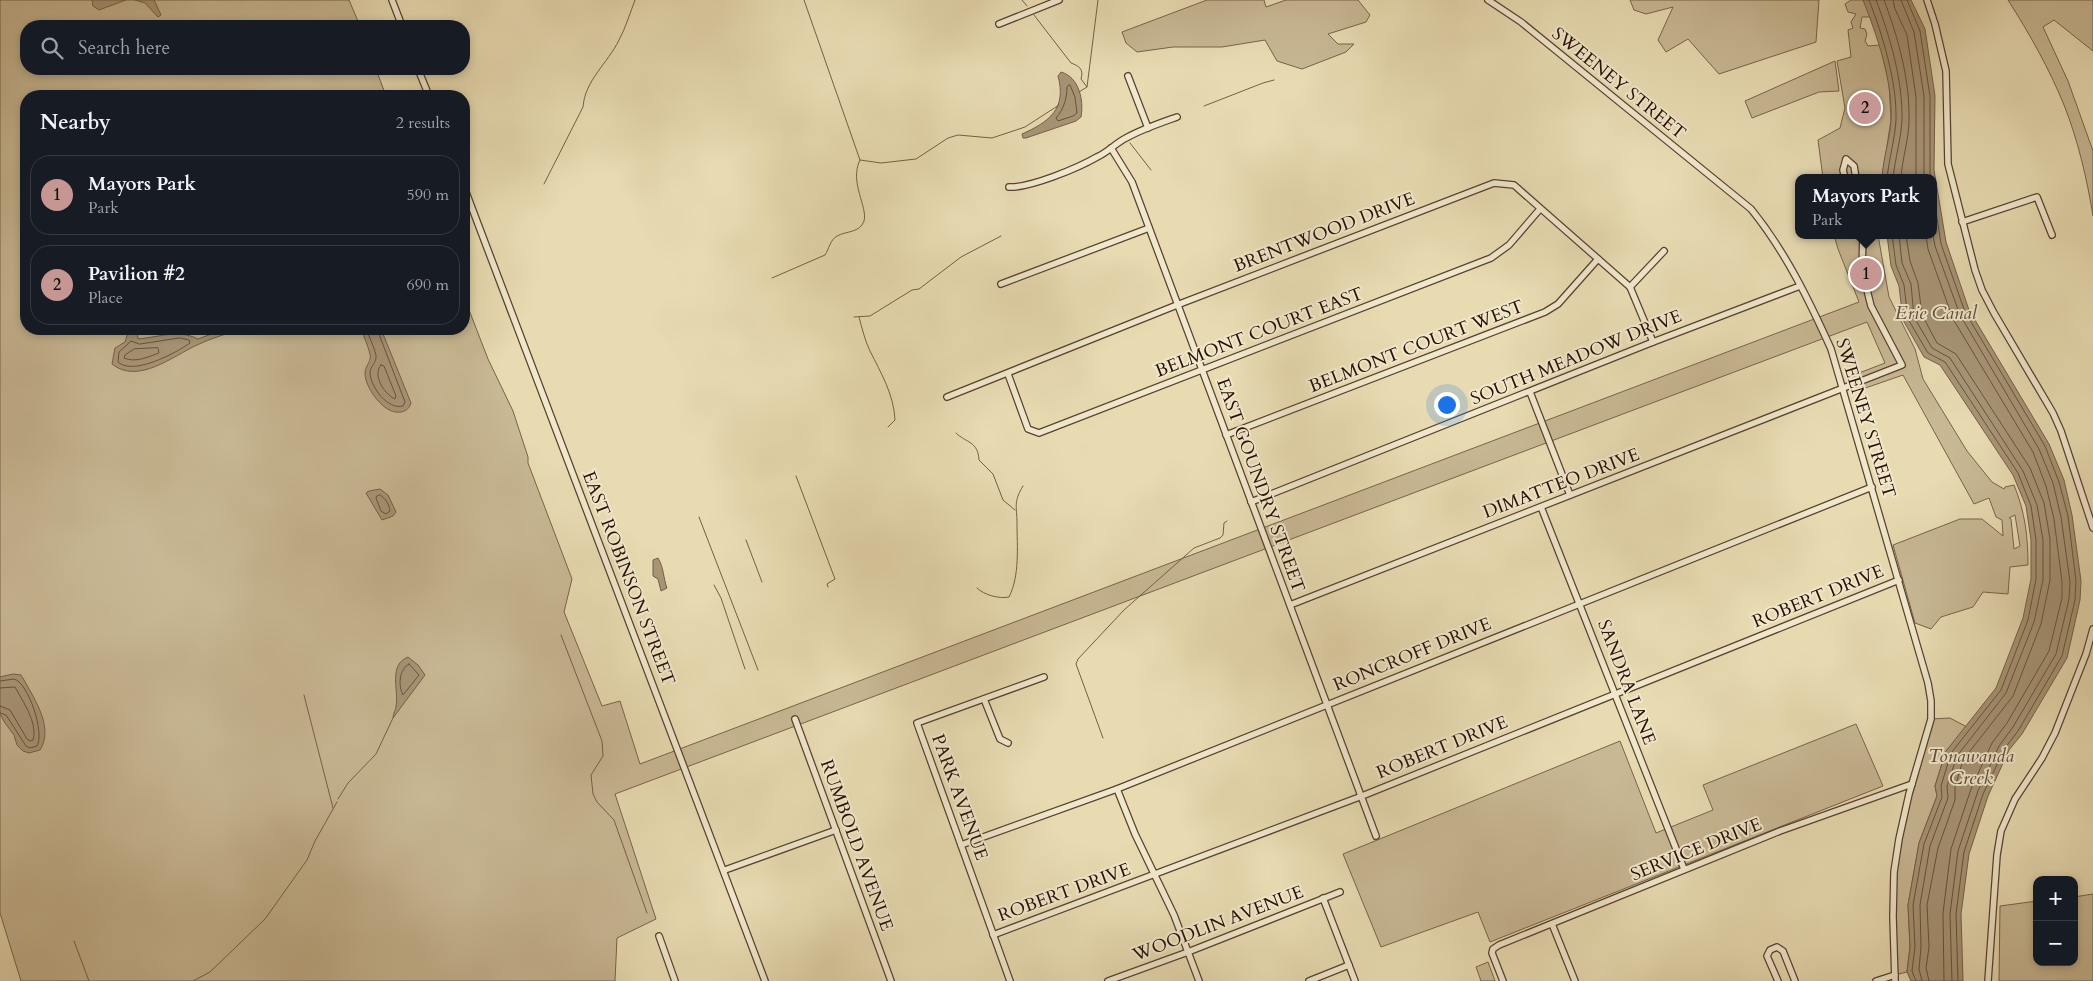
<!DOCTYPE html>
<html lang="en">
<head>
<meta charset="utf-8">
<style>
  :root { --surface:#171b24; --page:#20242c; --text:#f1f3f6; --muted:#9ea1a6; --line:#363941; --accent:#c59692 }
  body { margin:0; font-family:Cardo,serif; background:var(--page); color:var(--text) }
  .controls { position:absolute; right:15px; bottom:15px; display:grid; overflow:hidden; border-radius:10px; box-shadow:0 2px 8px #0003 }
  .controls button { width:45px; height:45px; display:grid; place-items:center; padding:0; border:0; border-bottom:1px solid var(--line); background:var(--surface); color:var(--text); font:25px sans-serif }
  .you { position:absolute; left:1446px; top:404px; width:18px; height:18px; margin:-12px; border:4px solid #fff; border-radius:50%; background:#1a73e8; box-shadow:0 0 0 8px #1a73e833 }
  .badge { display:grid; place-items:center; width:32px; height:32px; border-radius:50%; background:var(--accent); color:#111; font-size:16px; font-weight:700 }
  .pin { position:absolute; translate:-50% -50%; border:2px solid #fff; box-shadow:0 1px 5px #0006 }
  .popup { position:absolute; left:1795px; top:174px; width:142px; height:65px; box-sizing:border-box; display:grid; place-content:center; border-radius:10px; background:var(--surface); filter:drop-shadow(0 1px 4px #0005); font-size:16px; white-space:nowrap; color:var(--muted) }
  .popup b { font-size:19px; color:var(--text) }
  .popup::after { content:''; position:absolute; left:50%; top:100%; margin-left:-10px; border:10px solid transparent; border-top-color:var(--surface) }
  .list { margin:0; padding:0; list-style:none }
  h2 { display:flex; justify-content:space-between; align-items:center; height:65px; margin:0; padding:0 20px; font-size:21px }
  h2 small { font-size:16px; font-weight:400; color:var(--muted) }
  .list li { display:grid; grid-template-columns:32px 1fr auto; gap:15px; align-items:center; box-sizing:border-box; height:80px; margin:0 10px 10px; padding:0 10px; border:1px solid var(--line); border-radius:20px }
  .list b { display:block; font-size:19px; white-space:nowrap }
  .list p { margin:0; font-size:16px; white-space:nowrap; color:var(--muted) }
  .list em { font-size:16px; font-style:normal; color:var(--muted) }
  .icon { flex:none; width:28px; height:28px; fill:none; stroke:currentColor; stroke-width:2; stroke-linecap:round; stroke-linejoin:round }
  .map { position:relative; flex:none; width:2093px; height:981px; overflow:hidden }
  .search { position:absolute; background:var(--surface); box-shadow:0 2px 8px #0003; left:20px; top:20px; width:450px; height:55px; display:flex; align-items:center; gap:12px; box-sizing:border-box; padding:0 18px; border-radius:20px; color:var(--muted); font-size:19px }
  .panel { position:absolute; background:var(--surface); box-shadow:0 2px 8px #0003; left:20px; top:90px; width:450px; height:245px; border-radius:20px }
  .map>svg:first-child { display:block }
  .green { fill:#c8b894; stroke:#78634a; fill-rule:evenodd }
  .water { fill:#a79576; stroke:#755f47 }
  .lines { fill:none; stroke-linecap:round; stroke-linejoin:round }
  .shore { stroke:#68523c; stroke-width:1 }
  .stream { stroke:#755f47; stroke-width:1 }
  .minor-casing { stroke:#59412d; stroke-width:8 }
  .minor { stroke:#f0e8cd; stroke-width:5.5 }
  .labels { text-anchor:middle; stroke-width:4; stroke-linejoin:round; paint-order:stroke }
  .street-label { font-size:18px; fill:#290e01; stroke:#f0e8cd }
  .water-label { font-size:19px; font-style:italic; fill:#624b36; stroke:#f0e8cd }
</style>
</head>
<body>
<div class="map">
<svg width="2093" height="981" viewBox="0 0 2093 981">
  <rect width="100%" height="100%" fill="#e8dbb2"/>
  <filter id="stains"><feTurbulence type="fractalNoise" baseFrequency=".004" numOctaves="4"/><feColorMatrix values="0 0 0 0 .2 0 0 0 0 .09 0 0 0 0 .02 0 0 0 .5 -.17"/></filter>
  <radialGradient id="worn" r=".72"><stop offset=".6" stop-color="#630" stop-opacity="0"/><stop offset="1" stop-color="#630" stop-opacity=".3"/></radialGradient>
  <g class="green">
    <path d="M0,0H349L360,26H26V69H376L386,96H26V329H464V297L488,359L513,411L528,457V463L572,579L564,612L602,706L620,701L640,764L1859,302L1838,249L1834,235H1878L1889,297L1915,349L1923,379L1967,451L1992,482L2004,489L2005,487L2014,485C2025,512 2028,536 2028,565L2010,567L2008,594L1983,592L1973,607L1941,617L1931,629L1915,623L1893,545L1960,519H1982L2003,536L2002,520L1996,517L1989,498L1974,504L1903,375L1851,393L1846,378L1885,363L1867,322L615,794L656,919L617,938L615,981H21L0,913ZM2015,515L2020,546L2014,549L2011,519L2009,518Z"/>
    <polygon points="1207,0 1264,0 1266,7 1286,0 1358,0 1370,15 1366,22 1328,34 1338,44 1354,44 1346,52 1302,69 1277,61 1265,40 1222,47 1173,47 1137,52 1126,43 1122,32"/>
    <polygon points="1630,0 1819,0 1816,42 1719,74 1688,39 1666,52 1658,40 1673,7 1646,14 1634,10"/>
    <polygon points="1851,0 1865,0 1872,12 1869,17 1862,17 1860,28 1865,29 1867,34 1865,41 1868,46 1880,45 1889,83 1891,120 1882,178 1823,178 1818,140 1840,128 1845,108 1837,61 1851,57 1848,30 1853,28 1851,22 1856,14 1848,12 1845,4"/>
    <path d="M2008,0H2093V51L2054,20L2043,27L2068,81L2093,151V216C2087,179 2078,140 2064,105C2049,68 2029,33 2008,0Z"/>
    <polygon points="1835,61 1839,91 1819,92 1752,118 1745,101"/>
    <polygon points="1950,718 1967,727 1946,751 1935,786 1937,796 1919,843 1908,905 1910,947 1907,972 1895,975 1894,872 1909,794 1931,719"/>
    <polygon points="1856,724 1883,786 1490,942 1478,912 1381,947 1343,854 1620,741 1656,833 1713,810 1703,785"/>
    <polygon points="2093,894 2093,981 1999,981 2000,906 2037,901 2037,962 2074,962 2074,897"/>
    <polygon points="1488,962 1495,981 1481,981 1476,967"/>
  </g>
  <g class="water">
    <polygon points="92,0 126,0 99,10 93,6"/>
    <polygon points="135,0 154,0 161,15 158,17 145,3"/>
    <path d="M1863,0H1911L1925,29L1935,96L1934,170L1946,242L1969,310L2049,444L2064,480L2072,515L2081,581L2080,600L2067,658L2022,734L2009,750L1988,796L1969,854L1961,914L1963,981H1911L1907,972L1910,947L1908,905L1919,843L1937,796L1935,786L1946,751L1996,688L2023,618L2031,579V540L2026,506L2013,475L1940,365L1924,357L1903,320L1899,286L1891,266L1887,235H1934V178H1882C1883,158 1890,139 1891,120C1893,82 1877,35 1863,0Z"/>
    <path d="M1061,72C1079,77 1084,100 1081,117L1076,121L1026,138H1023L1022,134C1049,122 1067,109 1058,76Z"/>
    <path d="M129,329H137L138,339C160,337 178,329 198,339L214,333L219,329H241C227,334 211,338 197,345C173,356 138,385 112,364L115,348L125,342Z"/>
    <path d="M361,329H381L411,403C409,410 403,413 396,412C382,411 364,386 365,372C366,365 372,360 370,354C368,346 364,337 361,329Z"/>
    <polygon points="380,489 388,495 396,512 393,516 382,520 366,493 369,491"/>
    <path d="M658,558C664,568 663,577 667,588L661,591L658,579L653,576V560Z"/>
    <path d="M408,657L418,665L425,675L393,718C393,713 396,710 396,706C399,690 388,665 408,657Z"/>
    <path d="M13,674L21,675L24,680C35,700 54,728 40,750L29,753L23,751L17,745L14,735L5,723L0,714V677Z"/>
  </g>
  <g class="lines">
    <g class="shore">
      <path d="M1869,0C1883,36 1897,82 1896,120C1895,139 1889,159 1887,178"/>
      <path d="M1876,0C1890,36 1903,81 1902,120C1901,139 1895,159 1893,178"/>
      <path d="M1884,0C1898,37 1910,80 1909,120C1909,139 1902,159 1901,178"/>
      <polyline points="1893,0 1895,9 1907,35 1916,97 1916,178"/>
      <polyline points="1901,0 1914,32 1924,96 1924,178"/>
      <polyline points="1907,0 1920,31 1930,96 1930,178"/>
      <path d="M1070,85L1075,97L1077,113L1073,116L1058,121L1056,118C1064,109 1067,98 1067,87Z"/>
      <polyline points="1934,198 1941,244 1965,312 2045,446 2059,482 2068,516 2076,581 2075,600 2062,656 2018,731 2005,748 1983,794 1964,852 1956,914 1958,981"/>
      <polyline points="1892,235 1896,265 1904,285 1908,319 1928,353 1945,362 2018,473 2031,506 2036,540 2036,579 2028,620 2001,690 1951,753 1941,786 1942,797 1924,844 1913,905 1915,947 1912,971 1916,981"/>
      <polyline points="1899,235 1902,263 1911,284 1914,317 1932,348 1950,358 2023,471 2037,505 2043,540 2043,580 2034,622 2006,693 1957,756 1947,786 1948,798 1930,846 1920,905 1921,947 1919,969 1922,981"/>
      <polyline points="1906,235 1910,261 1918,283 1922,315 1937,343 1956,354 2030,468 2044,503 2050,539 2050,580 2041,624 2013,696 1963,760 1955,787 1955,800 1938,848 1927,905 1929,947 1926,968 1929,981"/>
      <polyline points="1926,235 1928,249 1953,319 2033,452 2046,486 2054,519 2062,582 2062,598 2049,651 2007,723 1992,743 1971,789 1951,849 1943,913 1944,981"/>
      <polyline points="1933,235 1935,246 1960,315 2039,449 2053,483 2061,517 2070,582 2069,599 2056,654 2013,727 1999,746 1978,791 1958,851 1950,914 1952,981"/>
      <path d="M366,329C369,337 374,346 376,355C377,363 370,366 370,373C371,388 388,410 403,406L405,402L377,329"/>
      <path d="M180,338L189,340L190,343C176,353 133,376 118,362L119,352L131,341L139,344Z"/>
      <path d="M158,348L159,353C148,357 135,363 124,358L125,355L134,349Z"/>
      <path d="M381,365L384,366L396,396L395,399C384,394 372,375 381,365Z"/>
      <path d="M380,495C386,499 389,504 390,511L386,514L381,511L376,498L377,496Z"/>
      <path d="M409,664L419,675L403,695C398,686 399,669 409,664Z"/>
      <path d="M0,681L14,679C28,682 45,733 37,746L30,748L26,746L6,715L0,713"/>
      <path d="M0,688L15,687C23,702 38,723 33,740L30,741L27,739L10,710L0,706"/>
    </g>
    <g class="stream">
      <polyline points="1022,0 1027,6"/>
      <path d="M1034,15L1071,63C1079,66 1084,69 1081,79L1087,87L1098,0"/>
      <polyline points="1079,92 1087,87"/>
      <polyline points="1204,106 1263,83 1274,80"/>
      <polyline points="1130,143 1151,170"/>
      <polyline points="860,160 881,163 916,159 948,138 958,135 992,138 1025,127 1059,105"/>
      <path d="M544,184L583,107C585,80 608,63 619,40C626,27 630,13 635,0"/>
      <path d="M772,278L825,255C829,249 830,240 837,236C846,231 860,233 864,221C868,207 849,182 860,160L804,0"/>
      <polyline points="854,317 870,316 912,290 919,289 961,257 1001,236"/>
      <path d="M859,317C862,328 865,341 870,351C881,373 894,395 895,420L888,427"/>
      <path d="M956,433C966,443 978,441 979,460L993,474L1003,500L1015,510"/>
      <polyline points="796,476 835,579 827,584 828,587"/>
      <polyline points="699,517 758,670"/>
      <polyline points="746,540 762,582"/>
      <polyline points="714,585 721,598 745,669"/>
      <path d="M977,588C984,595 999,599 1009,597C1020,575 1017,547 1017,523C1017,507 1013,502 1023,486"/>
      <polyline points="561,635 602,741 603,756 591,775 593,794 597,802 614,820 647,913"/>
      <polyline points="304,695 333,808"/>
      <polyline points="1103,738 1076,664 1078,659 1124,610 1194,548 1220,538 1223,535 1224,523 1227,521"/>
      <polyline points="338,799 348,783 376,754 393,718"/>
      <polyline points="74,941 89,981"/>
      <polyline points="193,981 210,972 265,919 307,860 315,841 337,802"/>
    </g>
    <g class="minor-casing">
      <g id="minor">
        <polyline points="392,0 402,26"/>
        <path d="M1488,0L1521,22L1751,209C1785,251 1809,300 1831,349L1928,683L1931,701V719L1909,794L1899,839L1894,872L1893,917L1895,981"/>
        <polyline points="1927,0 1935,24 1946,71 1948,164 1975,270 1982,290 1994,313 2053,413 2061,431 2093,528"/>
        <polyline points="999,24 1059,0"/>
        <polyline points="418,69 429,96"/>
        <polyline points="1128,76 1148,128"/>
        <polyline points="1111,148 1132,182 1376,836"/>
        <polyline points="1845,178 1843,170 1846,159 1854,166 1856,178"/>
        <polyline points="464,187 765,981"/>
        <path d="M1009,187C1030,188 1078,168 1097,157C1108,152 1116,143 1126,138C1142,129 1160,123 1177,117"/>
        <polyline points="1962,222 2037,197 2052,235"/>
        <polyline points="1001,284 1149,228"/>
        <polyline points="1630,287 1664,251"/>
        <polyline points="1008,374 1028,429 1039,433 1491,258 1509,245 1540,209"/>
        <polyline points="1530,392 1570,495"/>
        <polyline points="947,397 1177,305 1494,183 1514,185 1630,287 1653,342"/>
        <polyline points="1226,435 1545,312 1558,304 1598,259"/>
        <polyline points="1251,502 1653,342 1800,286"/>
        <polyline points="1541,507 1684,869"/>
        <polyline points="1290,605 1902,365 1871,306 1862,270 1863,235"/>
        <polyline points="984,699 1000,739 1008,743"/>
        <polyline points="795,719 891,981"/>
        <polyline points="1117,789 1135,834 1174,915 1199,981"/>
        <polyline points="961,845 1117,789 1872,487"/>
        <polyline points="725,870 836,830"/>
        <polyline points="1323,898 1355,981"/>
        <polyline points="1552,924 1575,981"/>
        <polyline points="993,935 1362,796 1899,580"/>
        <polyline points="659,936 675,981"/>
        <polyline points="1010,981 917,723 1044,677"/>
        <polyline points="1108,981 1188,952 1340,892"/>
        <polyline points="1309,981 1349,965"/>
        <polyline points="1503,981 1492,953 1493,949 1499,945 1780,831 1912,784"/>
        <polyline points="1778,981 1767,956 1770,950 1777,947 1783,951 1795,981"/>
        <polyline points="1876,981 1895,975"/>
        <polyline points="1988,981 1997,855 2001,831 2015,799 2042,758 2055,733 2086,654 2093,629"/>
      </g>
    </g>
    <use href="#minor" class="minor"/>
  </g>
  <g class="labels">
    <g class="street-label">
      <text transform="translate(1619 83) rotate(39)" y="6">SWEENEY STREET</text>
      <text transform="translate(1324 232) rotate(-21)" y="6">BRENTWOOD DRIVE</text>
      <text transform="translate(1259 332) rotate(-21)" y="6">BELMONT COURT EAST</text>
      <text transform="translate(1416 346) rotate(-21)" y="6">BELMONT COURT WEST</text>
      <text transform="translate(1576 357) rotate(-22)" y="6">SOUTH MEADOW DRIVE</text>
      <text transform="translate(1866 418) rotate(73)" y="6">SWEENEY STREET</text>
      <text transform="translate(1561 483) rotate(-21)" y="6">DIMATTEO DRIVE</text>
      <text transform="translate(1261 485) rotate(70)" y="6">EAST GOUNDRY STREET</text>
      <text transform="translate(629 578) rotate(69)" y="6">EAST ROBINSON STREET</text>
      <text transform="translate(1818 596) rotate(-22)" y="6">ROBERT DRIVE</text>
      <text transform="translate(1412 654) rotate(-22)" y="6">RONCROFF DRIVE</text>
      <text transform="translate(1627 682) rotate(69)" y="6">SANDRA LANE</text>
      <text transform="translate(1442 747) rotate(-22)" y="6">ROBERT DRIVE</text>
      <text transform="translate(960 797) rotate(70)" y="6">PARK AVENUE</text>
      <text transform="translate(857 845) rotate(70)" y="6">RUMBOLD AVENUE</text>
      <text transform="translate(1696 849) rotate(-22)" y="6">SERVICE DRIVE</text>
      <text transform="translate(1064 892) rotate(-20)" y="6">ROBERT DRIVE</text>
      <text transform="translate(1218 923) rotate(-21)" y="6">WOODLIN AVENUE</text>
    </g>
    <g class="water-label">
      <text x="1936" y="319">Erie Canal</text>
      <text x="1971" y="762">Tonawanda<tspan x="1971" dy="22">Creek</tspan></text>
    </g>
  </g>
  <rect width="100%" height="100%" filter="url(#stains)"/>
  <rect width="100%" height="100%" fill="url(#worn)"/>
</svg>
<div class="controls">
<button>+</button>
<button>−</button>
</div>
<div class="you"></div>
<div class="pin badge" style="left:1866px;top:274px">1</div>
<div class="popup"><b>Mayors Park</b>Park</div>
<div class="pin badge" style="left:1865px;top:108px">2</div>
<div class="search"><svg class="icon" aria-label="search" viewBox="0 0 24 24"><circle cx="10" cy="10" r="6"/><path d="M15 15l6 6"/></svg>Search here</div>
<section class="panel">
<h2>Nearby<small>2 results</small></h2>
<ul class="list">
<li><span class="badge">1</span><div><b>Mayors Park</b><p>Park</p></div><em>590 m</em></li>
<li><span class="badge">2</span><div><b>Pavilion #2</b><p>Place</p></div><em>690 m</em></li>
</ul>
</section>
</div>
</body>
</html>
